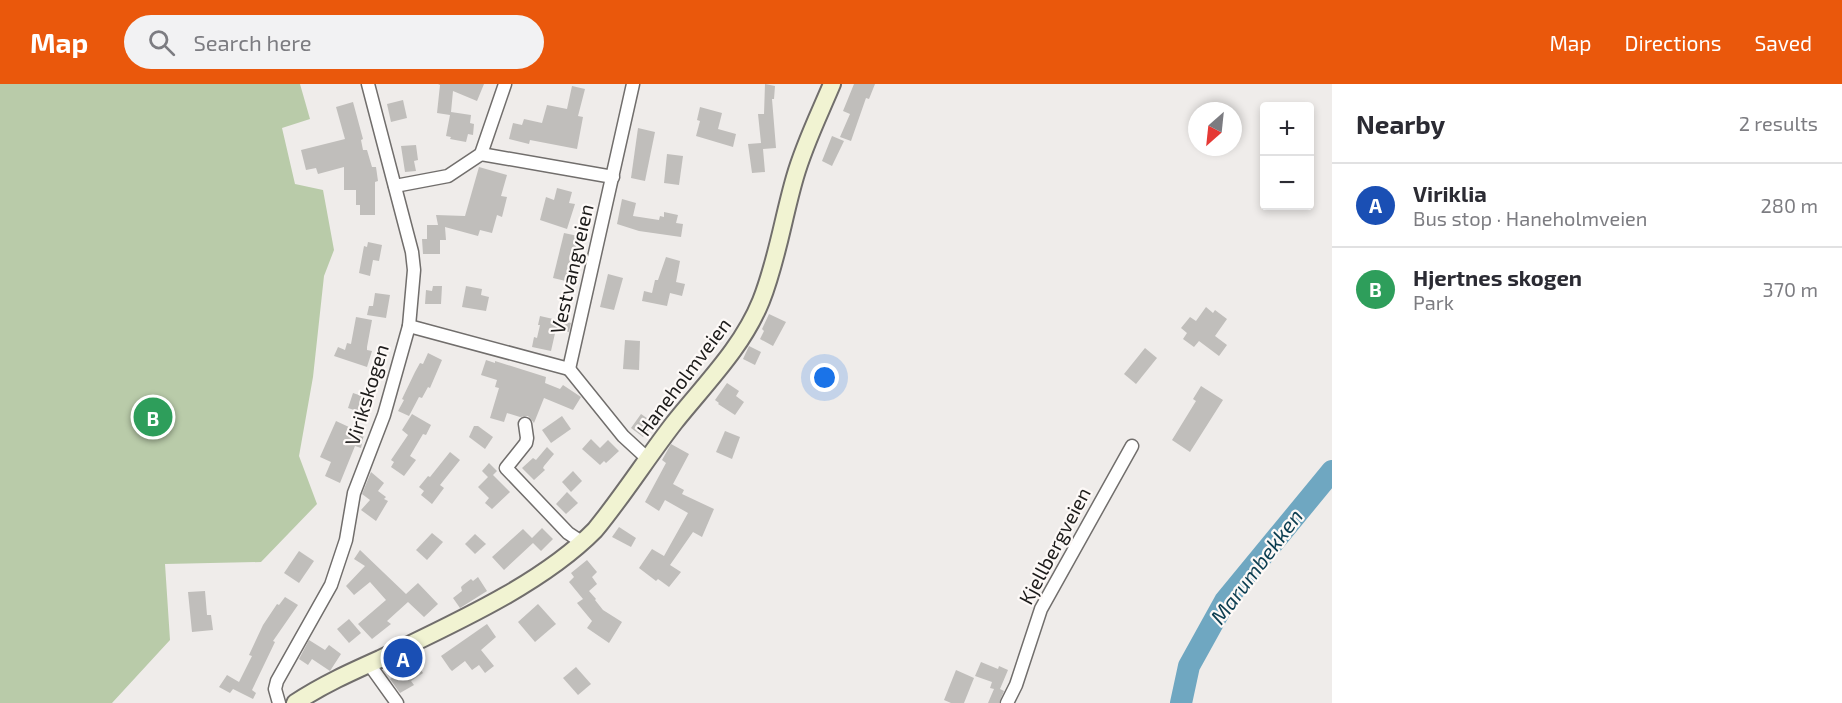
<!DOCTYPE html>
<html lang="en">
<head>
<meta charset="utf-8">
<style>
  :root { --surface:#fff; --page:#f2f2f3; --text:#2b2b33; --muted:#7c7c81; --line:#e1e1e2; --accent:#ea580c }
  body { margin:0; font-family:"Exo 2",sans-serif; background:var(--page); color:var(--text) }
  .controls { position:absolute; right:18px; top:18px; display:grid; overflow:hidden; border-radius:6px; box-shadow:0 3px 9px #0003 }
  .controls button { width:54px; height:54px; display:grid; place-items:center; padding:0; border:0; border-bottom:2px solid var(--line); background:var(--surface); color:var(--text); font:30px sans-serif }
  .compass { position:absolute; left:1188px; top:18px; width:54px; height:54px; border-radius:50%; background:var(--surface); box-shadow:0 3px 9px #0003; rotate:207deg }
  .you { position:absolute; left:825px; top:294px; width:21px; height:21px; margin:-15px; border:4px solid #fff; border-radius:50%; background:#1a73e8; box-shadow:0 0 0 9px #1a73e833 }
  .badge { display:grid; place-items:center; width:39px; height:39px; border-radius:50%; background:var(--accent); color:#fff; font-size:20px; font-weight:700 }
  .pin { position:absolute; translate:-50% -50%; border:3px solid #fff; box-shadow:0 2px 6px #0006 }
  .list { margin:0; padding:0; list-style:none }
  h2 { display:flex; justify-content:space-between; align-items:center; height:78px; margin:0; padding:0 24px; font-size:26px }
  h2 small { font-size:20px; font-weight:400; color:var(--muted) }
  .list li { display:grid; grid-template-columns:39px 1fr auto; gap:18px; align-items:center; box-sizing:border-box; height:84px; padding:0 24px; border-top:2px solid var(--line) }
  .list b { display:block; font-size:22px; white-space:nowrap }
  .list p { margin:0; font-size:20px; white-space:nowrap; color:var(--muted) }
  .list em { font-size:20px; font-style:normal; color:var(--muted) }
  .icon { flex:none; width:33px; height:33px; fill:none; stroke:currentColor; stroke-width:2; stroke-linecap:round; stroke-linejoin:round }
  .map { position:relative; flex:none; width:1332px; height:619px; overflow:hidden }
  header { display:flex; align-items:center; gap:36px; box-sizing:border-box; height:84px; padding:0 30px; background:var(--accent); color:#fff }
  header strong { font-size:28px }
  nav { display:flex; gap:33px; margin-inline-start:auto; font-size:21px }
  .search { width:420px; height:54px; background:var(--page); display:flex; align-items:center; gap:15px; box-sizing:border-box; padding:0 21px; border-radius:33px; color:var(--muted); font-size:22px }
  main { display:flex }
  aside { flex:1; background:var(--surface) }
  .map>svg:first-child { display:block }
  .green { fill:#b9cba9 }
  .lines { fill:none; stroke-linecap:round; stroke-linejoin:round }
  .river { stroke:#6fa7c1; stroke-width:22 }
  .building { fill:#c0bebb }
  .minor-casing { stroke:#716e6c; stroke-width:15 }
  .secondary-casing { stroke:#716e6c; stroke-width:20 }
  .minor { stroke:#fff; stroke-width:12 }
  .secondary { stroke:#f1f3d2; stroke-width:16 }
  .labels { text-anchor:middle; stroke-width:4.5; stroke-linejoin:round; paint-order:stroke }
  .street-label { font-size:20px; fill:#1c1b1a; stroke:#fdf9f7 }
  .water-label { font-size:21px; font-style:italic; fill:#0b3d50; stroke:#fdf9f7 }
</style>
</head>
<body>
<header>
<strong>Map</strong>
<div class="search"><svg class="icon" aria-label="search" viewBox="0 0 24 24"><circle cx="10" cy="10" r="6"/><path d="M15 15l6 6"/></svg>Search here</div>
<nav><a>Map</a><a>Directions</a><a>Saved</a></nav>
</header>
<main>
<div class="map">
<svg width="1332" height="619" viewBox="0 0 1332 619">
  <rect width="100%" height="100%" fill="#efecea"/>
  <polygon class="green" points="0,0 300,0 310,35 282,44 295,100 323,106 334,166 324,192 313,293 299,372 317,420 261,478 165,480 170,556 112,619 0,619"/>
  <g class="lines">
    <polyline class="river" points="1181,619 1189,582 1225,517 1332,387"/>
  </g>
  <g class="building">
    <polygon points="438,0 484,0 477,17 453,7 451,28 471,31 470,39 474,40 473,51 468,50 466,58 450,55 451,53 446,52 450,31 437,29 440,1"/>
    <polygon points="765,0 775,2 774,15 772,15 776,64 763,65 765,88 752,89 748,60 761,59 758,30 764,30"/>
    <polygon points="854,0 875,0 869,15 866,14 851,57 840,53 850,30 843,27"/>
    <polygon points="572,2 585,5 578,32 583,33 577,65 530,56 529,60 509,55 513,39 522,41 524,35 542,39 547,21 567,25"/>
    <polygon points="403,16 407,34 391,38 387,20"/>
    <polygon points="353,18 363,55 361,56 363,66 367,66 372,83 376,83 378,97 375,98 375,131 360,131 360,121 356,121 356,106 344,106 344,83 318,90 316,84 306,86 301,66 345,55 336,23"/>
    <polygon points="700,23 722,29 718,45 736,50 733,63 696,52 700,37 697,36"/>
    <polygon points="638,44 655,48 645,97 631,94"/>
    <polygon points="832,52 844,57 832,82 822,77"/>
    <polygon points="416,61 418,76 414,77 416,87 405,88 401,62"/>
    <polygon points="667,70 683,72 679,101 664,99"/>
    <polygon points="479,83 507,91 501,112 507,113 502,133 497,131 492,149 480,146 478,152 445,143 446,156 440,156 440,170 423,170 422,155 427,155 427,141 438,141 436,131 465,132"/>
    <polygon points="557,104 572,108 569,119 575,120 567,145 540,136 546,113 554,116"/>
    <polygon points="622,115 636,119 633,132 659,136 660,132 664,133 664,128 678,131 676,139 683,140 681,153 639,147 617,140"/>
    <polygon points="564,149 578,152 570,198 553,194"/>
    <polygon points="368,158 382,161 379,177 373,176 370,192 359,189 364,162 367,163"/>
    <polygon points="666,173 680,177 676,198 685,200 682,212 670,209 667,222 642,217 644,207 652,209 655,196 658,196"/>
    <polygon points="608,190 623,194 614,226 600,223"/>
    <polygon points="433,202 442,202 441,220 425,220 426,206 432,207"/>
    <polygon points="466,202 482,205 481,211 489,213 486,227 462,223"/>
    <polygon points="375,209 390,211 386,234 367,231 369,222 373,222"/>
    <polygon points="1206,223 1213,229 1215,226 1227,235 1215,252 1227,261 1219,272 1199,257 1194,263 1183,255 1187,249 1181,244 1190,233 1196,237"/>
    <polygon points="769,230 786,238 773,262 760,255 764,247 762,245"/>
    <polygon points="540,232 571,239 569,248 556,245 551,267 532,263 534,253 537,254 540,241 538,241"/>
    <polygon points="356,233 372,236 367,263 367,266 372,267 367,283 334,272 338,263 345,266 347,259 351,260"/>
    <polygon points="625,256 640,257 639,286 623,285"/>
    <polygon points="749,262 761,268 755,281 743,275"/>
    <polygon points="1145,264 1157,274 1136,300 1124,290"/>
    <polygon points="428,269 442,276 430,304 428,303 422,314 419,313 409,332 398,327 404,316 402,315 415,288 420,279 423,280"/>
    <polygon points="486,276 495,279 495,277 546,293 545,299 560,305 563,301 581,313 573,326 544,314 534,339 528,332 520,333 507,329 504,338 490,334 499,304 495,303 497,296 481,291"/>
    <polygon points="727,299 739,307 736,312 744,318 735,331 718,320 719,319 715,316"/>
    <polygon points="1201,302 1223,316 1190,368 1172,356 1196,317 1193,315"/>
    <polygon points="353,309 368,314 363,329 348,324"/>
    <polygon points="412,330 431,341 426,351 423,350 410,372 416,376 404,392 391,383 394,378 391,376 408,351 402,346"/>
    <polygon points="641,330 654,339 643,353 631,344"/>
    <polygon points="562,332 571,345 551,359 542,346"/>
    <polygon points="336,337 364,350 361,364 355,362 340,399 325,392 331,378 320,373"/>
    <polygon points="474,342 478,342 493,353 485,365 469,353"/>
    <polygon points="725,347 740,353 732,375 716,368"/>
    <polygon points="591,355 600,364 608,356 619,367 606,379 604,377 600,381 582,365"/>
    <polygon points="671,360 689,370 673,400 684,406 682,410 714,425 702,453 693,448 670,481 681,488 669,503 658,495 656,497 639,484 652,465 664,472 688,429 665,416 659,427 645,418 666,379 662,376"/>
    <polygon points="547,363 554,370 544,382 543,384 545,386 534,396 522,384 533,374 536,376"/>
    <polygon points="450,368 460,376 440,401 444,404 432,420 421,411 424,407 419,403 428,392 430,393"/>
    <polygon points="489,379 497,387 493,391 510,408 492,425 485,419 489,414 478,403 488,393 482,387"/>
    <polygon points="573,387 582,397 571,408 562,398"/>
    <polygon points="371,388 384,399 378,407 386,413 384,415 388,417 376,437 361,426 370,416 362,410"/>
    <polygon points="567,408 578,419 566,430 556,420"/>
    <polygon points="619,443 636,454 631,463 612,453"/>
    <polygon points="542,444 553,455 541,467 533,459 504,486 492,473 523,445 532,454"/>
    <polygon points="432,449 443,458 427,476 416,466"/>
    <polygon points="475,450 486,460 475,470 465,460"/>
    <polygon points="360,466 406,510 418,499 438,520 424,533 408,518 387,537 391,540 372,555 358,540 386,516 370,498 354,511 346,502 365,482 354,475"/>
    <polygon points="299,467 314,477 299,499 284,489"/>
    <polygon points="587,476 597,488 592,493 597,500 589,507 596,515 595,516 603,526 622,538 609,559 587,544 592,537 577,519 583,515 569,498 574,493 571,489"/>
    <polygon points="478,493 487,507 460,524 453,514 462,507 461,503 463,501 471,495 473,497"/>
    <polygon points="205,507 207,531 211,531 213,546 192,548 188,508"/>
    <polygon points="285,513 298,521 273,557 275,558 252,606 256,609 253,615 233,605 230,609 219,603 227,591 239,598 252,572 249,571 263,541 277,520 279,521"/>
    <polygon points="538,520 556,540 535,558 518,538"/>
    <polygon points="349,535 361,549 349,559 337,545"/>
    <polygon points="487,540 496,553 481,566 494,582 485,589 479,581 472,586 465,577 452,587 450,585 441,572"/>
    <polygon points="309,556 325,566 329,561 341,570 330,587 312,575 308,581 299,575"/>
    <polygon points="414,576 423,589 411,597 414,601 400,609 390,595"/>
    <polygon points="981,578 998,585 999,582 1008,586 1000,605 1004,607 999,619 988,619 994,605 990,604 992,598 975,592"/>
    <polygon points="576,583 591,600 578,611 563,594"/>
    <polygon points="956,586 974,594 964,619 951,619 944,616"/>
  </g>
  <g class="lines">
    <g class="minor-casing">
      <g id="minor">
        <polyline points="481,70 613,93"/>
        <polyline points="395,102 448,92 481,70 505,0"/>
        <polyline points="409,242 569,285 633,0"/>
        <polyline points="569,285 623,352 648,375"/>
        <polyline points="525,340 527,354 526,359 506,384 568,449 583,459"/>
        <polyline points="369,580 397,619"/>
        <polyline points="279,619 275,605 277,597 331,501 346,456 354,409 384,331 409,242 414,186 412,168 368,0"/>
        <polyline points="1007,619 1016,601 1041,525 1132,362"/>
      </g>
    </g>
    <g class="secondary-casing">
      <path id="secondary" d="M295,619C322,601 351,588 380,575C450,541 541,501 595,446C623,412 647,374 674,339C705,300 742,264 761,217C777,177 783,134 795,93C804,61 819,31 832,0"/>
    </g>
    <use href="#minor" class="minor"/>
    <use href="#secondary" class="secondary"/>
  </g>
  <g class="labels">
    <g class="street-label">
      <text transform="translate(572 185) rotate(-77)" y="7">Vestvangveien</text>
      <text transform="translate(684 293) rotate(-53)" y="7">Haneholmveien</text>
      <text transform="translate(367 311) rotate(-73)" y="7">Virikskogen</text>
      <text transform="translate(1055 462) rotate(-62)" y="7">Kjellbergveien</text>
    </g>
    <g class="water-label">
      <text transform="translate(1257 483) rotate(-53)" y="7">Marumbekken</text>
    </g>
  </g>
</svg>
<div class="controls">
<button>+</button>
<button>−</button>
</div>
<svg class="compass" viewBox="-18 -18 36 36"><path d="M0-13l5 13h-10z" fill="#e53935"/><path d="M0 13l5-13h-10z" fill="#7c7c81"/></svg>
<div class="you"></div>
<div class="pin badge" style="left:403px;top:574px;background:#1a4fb4">A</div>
<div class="pin badge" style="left:153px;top:333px;background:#2e9e5b">B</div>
</div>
<aside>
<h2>Nearby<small>2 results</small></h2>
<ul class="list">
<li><span class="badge" style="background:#1a4fb4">A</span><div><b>Viriklia</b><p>Bus stop · Haneholmveien</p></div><em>280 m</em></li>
<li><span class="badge" style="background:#2e9e5b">B</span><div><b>Hjertnes skogen</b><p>Park</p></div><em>370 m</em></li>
</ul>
</aside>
</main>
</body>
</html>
